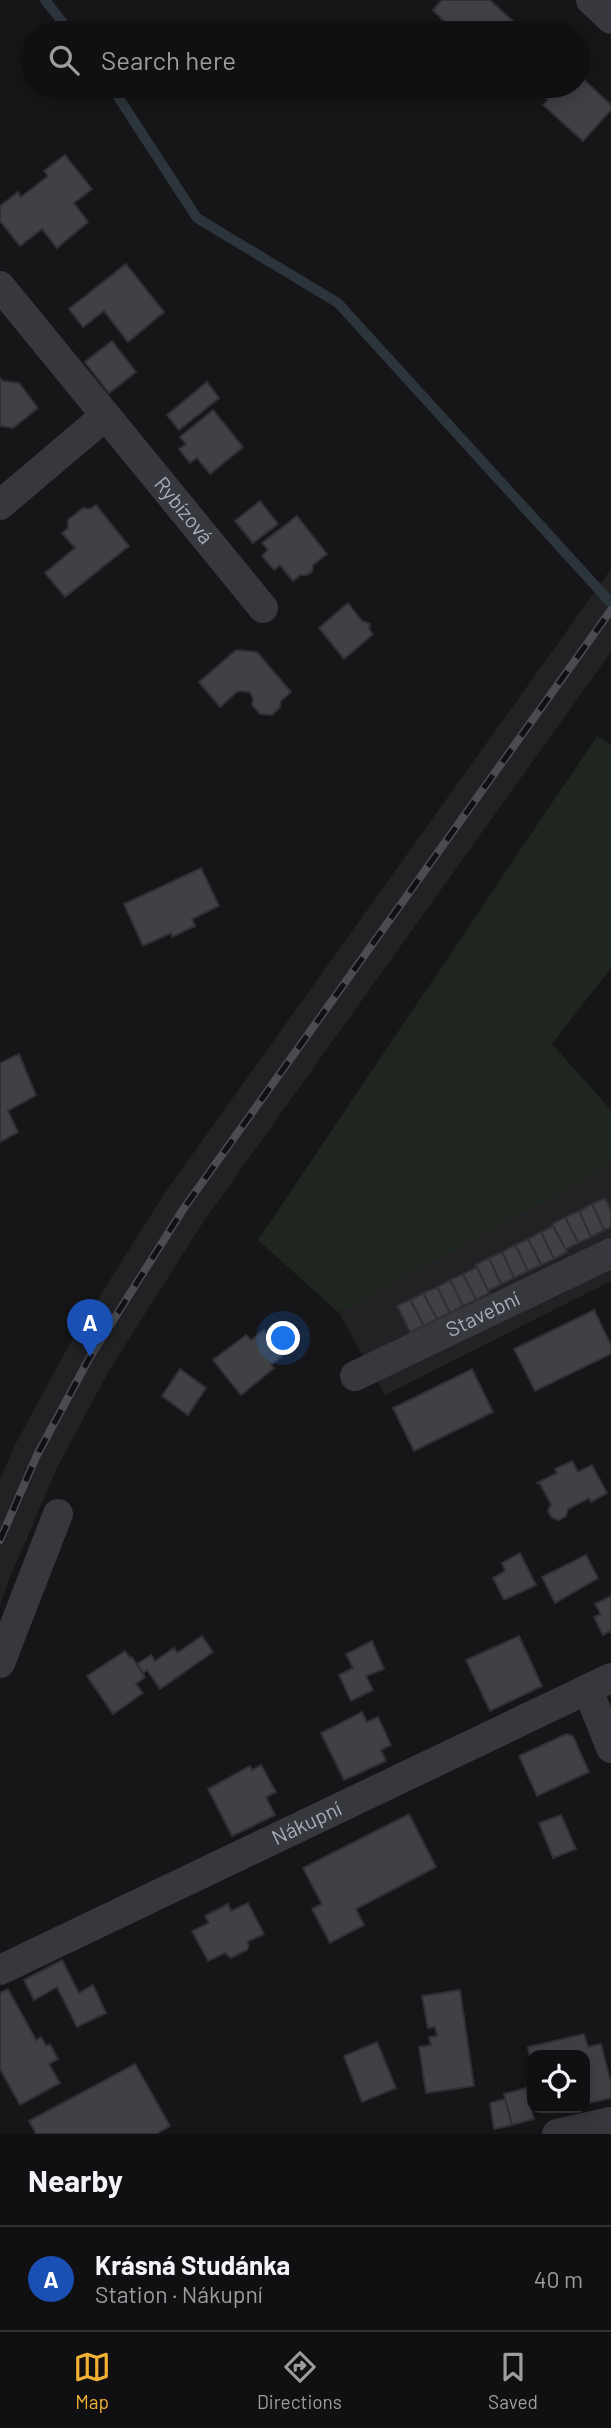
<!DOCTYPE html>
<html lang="en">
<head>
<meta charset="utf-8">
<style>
  :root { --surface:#101012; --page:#19191b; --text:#f1f3f6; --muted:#9c9d9f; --line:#303032; --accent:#f2b134 }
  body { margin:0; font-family:Barlow,sans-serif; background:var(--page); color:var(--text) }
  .controls { position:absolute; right:21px; bottom:21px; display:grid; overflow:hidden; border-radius:14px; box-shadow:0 4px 18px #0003 }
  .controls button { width:63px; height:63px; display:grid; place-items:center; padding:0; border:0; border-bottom:2px solid var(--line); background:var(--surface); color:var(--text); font:35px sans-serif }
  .you { position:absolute; left:284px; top:1339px; width:24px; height:24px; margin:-18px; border:5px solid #fff; border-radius:50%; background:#1a73e8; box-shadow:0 0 0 10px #1a73e833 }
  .badge { display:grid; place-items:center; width:46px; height:46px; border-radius:50%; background:var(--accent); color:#fff; font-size:23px; font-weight:700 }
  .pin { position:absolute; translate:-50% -58px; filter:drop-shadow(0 2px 4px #0008) }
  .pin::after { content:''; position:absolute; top:37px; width:24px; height:21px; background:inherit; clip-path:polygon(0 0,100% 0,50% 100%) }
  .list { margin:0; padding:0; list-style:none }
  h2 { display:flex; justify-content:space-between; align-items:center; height:91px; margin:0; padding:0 28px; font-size:30px }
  h2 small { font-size:23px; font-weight:400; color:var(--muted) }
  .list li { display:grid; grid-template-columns:46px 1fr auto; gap:21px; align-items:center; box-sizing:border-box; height:105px; padding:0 28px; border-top:2px solid var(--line) }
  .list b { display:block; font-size:26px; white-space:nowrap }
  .list p { margin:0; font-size:23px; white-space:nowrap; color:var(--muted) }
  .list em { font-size:23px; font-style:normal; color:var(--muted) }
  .icon { flex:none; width:38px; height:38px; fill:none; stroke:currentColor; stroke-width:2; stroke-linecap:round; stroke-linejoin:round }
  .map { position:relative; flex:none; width:611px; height:2134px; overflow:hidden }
  .search { position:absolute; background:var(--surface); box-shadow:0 4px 18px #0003; left:21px; right:21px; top:21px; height:77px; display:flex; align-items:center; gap:18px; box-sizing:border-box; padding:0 24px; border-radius:38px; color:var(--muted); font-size:26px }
  .sheet { height:196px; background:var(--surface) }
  nav { display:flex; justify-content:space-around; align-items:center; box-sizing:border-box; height:98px; border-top:2px solid var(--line); background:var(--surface); font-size:19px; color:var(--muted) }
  nav a { display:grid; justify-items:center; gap:4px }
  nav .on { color:var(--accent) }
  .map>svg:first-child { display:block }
  .built { fill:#222225 }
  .green { fill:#1e261f }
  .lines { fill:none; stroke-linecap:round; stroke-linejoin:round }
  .stream { stroke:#2c353c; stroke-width:10 }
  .building { fill:#404145; stroke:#303034; stroke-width:2 }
  .minor { stroke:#37383d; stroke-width:30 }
  .rail-casing { stroke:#4a4c52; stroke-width:8 }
  .rail { stroke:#111113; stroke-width:5; stroke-dasharray:16; stroke-linecap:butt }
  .labels { text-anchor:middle; stroke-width:6; stroke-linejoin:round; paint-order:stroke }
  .street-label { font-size:21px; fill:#a8adb8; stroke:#111113 }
</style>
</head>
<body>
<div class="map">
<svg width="611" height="2134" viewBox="0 0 611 2134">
  <rect width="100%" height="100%" fill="#161618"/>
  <g class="built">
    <polygon points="611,569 611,652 204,1221 110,1369 58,1466 9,1580 0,1606 0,1479 15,1445 69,1345 164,1194"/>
    <polygon points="611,1165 611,1281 385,1395 339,1313"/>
  </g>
  <polygon class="green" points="597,736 611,745 611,968 552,1044 611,1110 611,1165 339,1313 258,1240"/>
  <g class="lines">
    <g class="stream">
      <polyline points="45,0 71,33"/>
      <polyline points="111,86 197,218 338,303 611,603"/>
    </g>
  </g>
  <g class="building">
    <polygon points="442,0 490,0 515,23 506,33 455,33 433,10"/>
    <polygon points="578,74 611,105 611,110 583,141 543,105 548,100 536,89 539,86 578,86"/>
    <polygon points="65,155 92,189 74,203 88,222 57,248 42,229 20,246 0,221 0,206 18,192 21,197 48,176 44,171"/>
    <polygon points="126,264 164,312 128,342 104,311 83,327 69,309"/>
    <polygon points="112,341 136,372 109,393 85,362"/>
    <polygon points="0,378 3,381 19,383 38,408 13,428 0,426"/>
    <polygon points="207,382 219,398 179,430 167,415"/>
    <polygon points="213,410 243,447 210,474 197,458 190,463 179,449 186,444 180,437"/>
    <polygon points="260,501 278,524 253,543 235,521"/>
    <polygon points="96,505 129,546 65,597 45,573 75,548 62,533 68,528 68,520 83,508 90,509"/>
    <polygon points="297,516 327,554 313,565 312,572 306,575 300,575 293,581 280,565 274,570 262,556 268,550 262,543"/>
    <polygon points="348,603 362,621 370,624 369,629 373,634 344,659 319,628"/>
    <polygon points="236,650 257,652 291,692 281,701 280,707 272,715 260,714 252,705 253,698 249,692 238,691 220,707 199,682"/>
    <polygon points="201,868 219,906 192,919 195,926 172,937 171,933 143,946 124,904"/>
    <polygon points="19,1054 36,1095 8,1111 18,1132 0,1142 0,1063"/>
    <polygon points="605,1198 611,1211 611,1227 604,1230 592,1204"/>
    <polygon points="592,1204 604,1230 591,1237 579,1211"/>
    <polygon points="579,1211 591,1237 578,1243 565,1217"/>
    <polygon points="565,1217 578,1243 565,1250 552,1224"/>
    <polygon points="553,1226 567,1252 554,1259 541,1232"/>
    <polygon points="541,1232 554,1259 541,1265 528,1239"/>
    <polygon points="528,1239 541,1265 528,1271 515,1245"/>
    <polygon points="515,1245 528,1271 514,1278 502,1252"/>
    <polygon points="502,1252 514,1278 501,1284 489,1258"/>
    <polygon points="489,1258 501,1284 488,1291 475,1265"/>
    <polygon points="477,1267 489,1293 476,1300 463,1274"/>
    <polygon points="463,1274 476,1300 463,1306 450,1280"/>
    <polygon points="450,1280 463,1306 450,1313 437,1287"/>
    <polygon points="437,1287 450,1313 437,1319 423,1293"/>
    <polygon points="423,1293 437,1319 424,1326 410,1300"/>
    <polygon points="410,1300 424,1326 410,1332 397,1306"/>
    <polygon points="594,1310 611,1345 611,1354 535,1391 514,1349"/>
    <polygon points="264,1330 283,1355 271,1365 274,1368 241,1395 213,1360 246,1335 251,1340"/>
    <polygon points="180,1369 206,1388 188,1415 162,1396"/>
    <polygon points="472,1369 493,1412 414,1451 393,1408"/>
    <polygon points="572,1461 578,1472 592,1465 607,1493 591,1502 589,1498 568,1509 566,1516 559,1520 552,1518 548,1511 551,1504 540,1484 537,1483 557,1473 555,1469"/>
    <polygon points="520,1553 536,1585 504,1600 493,1578 505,1571 502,1563"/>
    <polygon points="586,1555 598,1578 555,1603 542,1577"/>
    <polygon points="611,1596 611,1633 610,1631 603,1635 594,1617 601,1614 595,1604"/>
    <polygon points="202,1636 213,1652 160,1689 147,1670 143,1673 137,1664 151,1655 155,1661 174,1648 177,1653"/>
    <polygon points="519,1636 542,1686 490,1711 466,1660"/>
    <polygon points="372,1641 384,1669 366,1676 373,1690 351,1701 339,1675 353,1668 346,1654"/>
    <polygon points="125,1651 130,1658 132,1657 145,1677 136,1684 143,1693 113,1714 87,1676"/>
    <polygon points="362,1712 367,1722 378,1717 391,1745 381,1750 386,1761 344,1780 321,1733"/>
    <polygon points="566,1734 573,1736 589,1772 537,1796 519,1756"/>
    <polygon points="261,1765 276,1792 266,1797 275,1815 232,1836 208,1789 250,1766 252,1770"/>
    <polygon points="409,1814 436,1867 356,1909 364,1925 330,1943 312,1909 322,1904 303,1868"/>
    <polygon points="561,1815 576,1849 553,1858 539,1823"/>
    <polygon points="248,1903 264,1934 247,1942 249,1945 247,1950 231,1958 225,1953 208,1961 192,1931 209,1923 205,1916 228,1904 231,1911"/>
    <polygon points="62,1960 79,1993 93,1985 106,2013 77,2027 57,1987 34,2000 24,1980"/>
    <polygon points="8,1989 36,2040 41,2037 46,2046 50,2044 58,2059 49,2064 60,2083 20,2105 0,2069 0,1993"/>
    <polygon points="460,1990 474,2086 426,2093 419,2047 431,2045 429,2037 437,2036 435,2027 428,2028 422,1996"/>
    <polygon points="584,2034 588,2047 601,2044 611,2083 611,2098 585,2104 585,2055 532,2055 532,2067 528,2047"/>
    <polygon points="377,2042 396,2088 362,2102 344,2056"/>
    <polygon points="135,2064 170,2126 156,2134 36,2134 29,2121"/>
    <polygon points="526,2088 534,2119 512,2125 504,2094"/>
    <polygon points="505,2099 512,2125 494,2129 490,2103"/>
  </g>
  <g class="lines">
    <g class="minor">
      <polyline points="591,0 611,19"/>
      <path id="s1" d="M0,286L263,608"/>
      <polyline points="0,505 105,416"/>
      <path id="s2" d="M355,1376L611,1253"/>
      <polyline points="0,1663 58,1514"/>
      <polyline points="588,1690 611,1748"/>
      <path id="s3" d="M0,1970L611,1678"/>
      <polyline points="557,2134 611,2122"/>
    </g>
    <g class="rail-casing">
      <polyline id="rail" points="0,1540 37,1455 90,1357 184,1208 611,610"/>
    </g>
    <use href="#rail" class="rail"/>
  </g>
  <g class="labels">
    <g class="street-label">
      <text dy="7" stroke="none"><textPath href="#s1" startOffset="290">Rybízová</textPath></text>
      <text dy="7" stroke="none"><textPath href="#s2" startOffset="142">Stavební</textPath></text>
      <text dy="7" stroke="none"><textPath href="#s3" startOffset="340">Nákupní</textPath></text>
    </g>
  </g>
</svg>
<div class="controls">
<button><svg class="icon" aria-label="locate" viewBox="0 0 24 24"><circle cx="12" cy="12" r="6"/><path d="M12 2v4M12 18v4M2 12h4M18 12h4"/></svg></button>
</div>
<div class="you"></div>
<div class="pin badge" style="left:90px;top:1357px;background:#1a4fb4">A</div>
<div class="search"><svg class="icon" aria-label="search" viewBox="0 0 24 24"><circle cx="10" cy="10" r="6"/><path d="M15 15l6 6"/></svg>Search here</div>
</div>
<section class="sheet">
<h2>Nearby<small></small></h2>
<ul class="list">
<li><span class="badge" style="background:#1a4fb4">A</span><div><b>Krásná Studánka</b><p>Station · Nákupní</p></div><em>40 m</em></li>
</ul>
</section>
<nav>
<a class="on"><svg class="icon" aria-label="map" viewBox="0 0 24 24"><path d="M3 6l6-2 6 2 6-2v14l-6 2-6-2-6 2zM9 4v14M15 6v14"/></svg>Map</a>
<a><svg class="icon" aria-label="directions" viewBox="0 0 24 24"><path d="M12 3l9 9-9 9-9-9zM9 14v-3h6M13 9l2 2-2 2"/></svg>Directions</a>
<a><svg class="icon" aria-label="saved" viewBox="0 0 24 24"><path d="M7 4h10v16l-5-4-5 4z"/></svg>Saved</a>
</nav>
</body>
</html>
